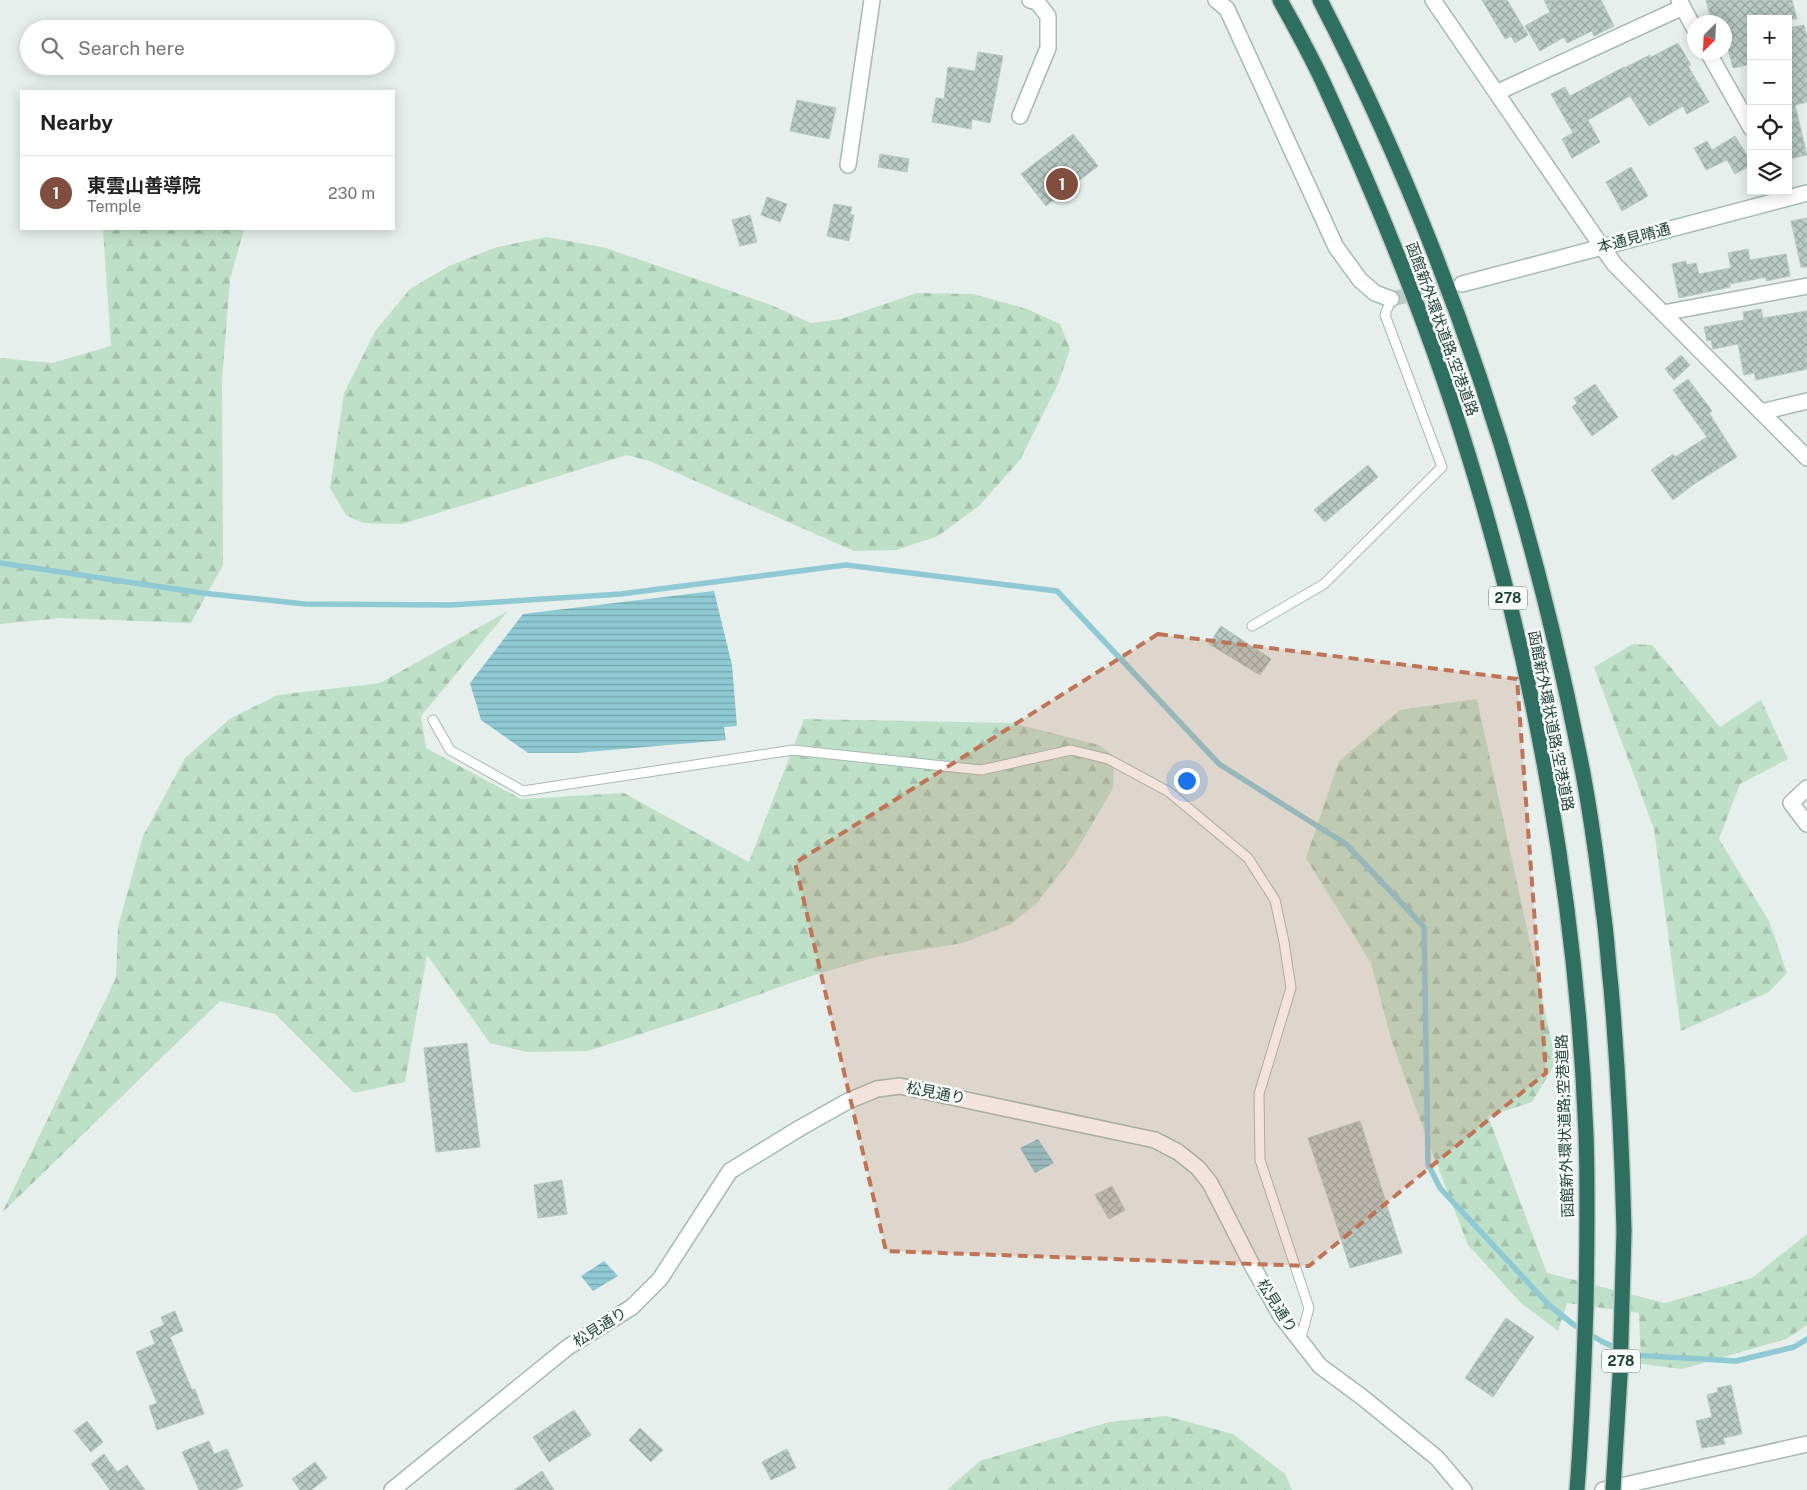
<!DOCTYPE html>
<html lang="en">
<head>
<meta charset="utf-8">
<style>
  :root { --surface:#fff; --page:#f2f2f2; --text:#202124; --muted:#757577; --line:#e0e0e0; --accent:#7f4e3f }
  body { margin:0; font-family:"Public Sans","Noto Sans JP",sans-serif; background:var(--page); color:var(--text) }
  .controls { position:absolute; right:15px; top:15px; display:grid; overflow:hidden; border-radius:0px; box-shadow:0 2px 12px #0003 }
  .controls button { width:45px; height:45px; display:grid; place-items:center; padding:0; border:0; border-bottom:1px solid var(--line); background:var(--surface); color:var(--text); font:25px sans-serif }
  .compass { position:absolute; left:1687px; top:15px; width:45px; height:45px; border-radius:50%; background:var(--surface); box-shadow:0 2px 12px #0003; rotate:204deg }
  .you { position:absolute; left:1186px; top:780px; width:18px; height:18px; margin:-12px; border:4px solid #fff; border-radius:50%; background:#1a73e8; box-shadow:0 0 0 8px #1a73e833 }
  .badge { display:grid; place-items:center; width:32px; height:32px; border-radius:50%; background:var(--accent); color:#fff; font-size:16px; font-weight:700 }
  .pin { position:absolute; translate:-50% -50%; border:2px solid #fff; box-shadow:0 1px 5px #0006 }
  .list { margin:0; padding:0; list-style:none }
  h2 { display:flex; justify-content:space-between; align-items:center; height:65px; margin:0; padding:0 20px; font-size:21px }
  h2 small { font-size:16px; font-weight:400; color:var(--muted) }
  .list li { display:grid; grid-template-columns:32px 1fr auto; gap:15px; align-items:center; box-sizing:border-box; height:75px; padding:0 20px; border-top:1px solid var(--line) }
  .list b { display:block; font-size:19px; white-space:nowrap }
  .list p { margin:0; font-size:16px; white-space:nowrap; color:var(--muted) }
  .list em { font-size:16px; font-style:normal; color:var(--muted) }
  .icon { flex:none; width:28px; height:28px; fill:none; stroke:currentColor; stroke-width:2; stroke-linecap:round; stroke-linejoin:round }
  .map { position:relative; flex:none; width:1807px; height:1490px; overflow:hidden }
  .search { position:absolute; background:var(--surface); box-shadow:0 2px 12px #0003; left:20px; top:20px; width:375px; height:55px; display:flex; align-items:center; gap:12px; box-sizing:border-box; padding:0 18px; border-radius:28px; color:var(--muted); font-size:19px }
  .panel { position:absolute; background:var(--surface); box-shadow:0 2px 12px #0003; left:20px; top:90px; width:375px; height:140px; border-radius:0px }
  .map>svg:first-child { display:block }
  .forest { fill:url(#forest-firs) }
  .water { fill:url(#water-rules) }
  .lines { fill:none; stroke-linecap:round; stroke-linejoin:round }
  .stream { stroke:#8ec9d4; stroke-width:5.5 }
  .building { fill:url(#building-cross-hatch); stroke:#b8c9c2 }
  .secondary-tunnel { stroke:#bfccc8; stroke-width:15; stroke-dasharray:15 8; stroke-linecap:butt }
  .lane-casing { stroke:#a8b8b2; stroke-width:11 }
  .street-casing { stroke:#a8b8b2; stroke-width:18 }
  .secondary-casing { stroke:#a4bbb3; stroke-width:18 }
  .highway-casing { stroke:#c2cac8; stroke-width:18 }
  .lane { stroke:#fff; stroke-width:9 }
  .street { stroke:#fff; stroke-width:15 }
  .secondary { stroke:#fff; stroke-width:15 }
  .highway { stroke:#2f6f62; stroke-width:15 }
  .highway-bridge-casing { stroke:#c2cac8; stroke-width:18; stroke-linecap:butt }
  .highway-bridge { stroke:#2f6f62; stroke-width:15 }
  .marked { fill:#c07456; fill-opacity:0.2; stroke:#c07456; stroke-width:4; stroke-dasharray:10 6; stroke-linejoin:round }
  .labels { text-anchor:middle; stroke-width:5; stroke-linejoin:round; paint-order:stroke }
  .shield { fill:#f7fbf9; stroke:#637a73; stroke-width:1 }
  .shield-label { font-size:14px; font-weight:bold; fill:#24423a }
  .street-label { font-size:15px; fill:#24423a; stroke:#f7fbf9 }
</style>
</head>
<body>
<div class="map">
<svg width="1807" height="1490" viewBox="0 0 1807 1490">
  <defs>
    <pattern id="forest-firs" width="22" height="20" patternUnits="userSpaceOnUse" patternTransform="scale(1.25)"><rect width="22" height="20" fill="#bfe0c8"/><path d="M5 1l3.5 6h-7zM16 11l3.5 6h-7z" fill="#a4c1ad"/></pattern>
    <pattern id="water-rules" width="6" height="5" patternUnits="userSpaceOnUse" patternTransform="scale(1.25)"><rect width="6" height="5" fill="#8ec9d4"/><path d="M0 2.5h6" fill="none" stroke="#74a5ad"/></pattern>
    <pattern id="building-cross-hatch" width="8" height="8" patternUnits="userSpaceOnUse" patternTransform="scale(1.25)"><rect width="8" height="8" fill="#bbcac4"/><path d="M0 0l8 8M0 8l8-8" fill="none" stroke="#98a6a0"/></pattern>
  </defs>
  <rect width="100%" height="100%" fill="#e6efeb"/>
  <g class="forest">
    <polygon points="103,229 244,229 230,279 222,381 223,565 191,623 61,618 0,624 0,358 52,363 111,346"/>
    <polygon points="547,237 606,248 771,305 811,323 841,319 917,293 973,294 1027,309 1060,324 1070,349 1058,384 1020,460 979,506 938,536 896,550 854,551 652,462 627,455 402,524 363,523 346,515 330,488 344,393 376,330 410,289 449,266 497,247"/>
    <polygon points="508,611 421,716 426,748 521,799 624,793 749,862 804,719 1012,723 1099,745 1114,756 1113,788 1074,855 1037,903 1011,924 963,943 876,957 811,976 715,1010 588,1051 527,1052 490,1043 427,955 405,1082 354,1093 275,1014 220,1001 2,1213 116,978 118,927 143,836 185,758 231,718 278,695 380,683"/>
    <polygon points="1633,644 1652,645 1720,727 1761,700 1788,759 1740,784 1719,839 1769,921 1787,973 1769,992 1681,1031 1654,829 1594,667"/>
    <polygon points="1477,699 1556,1062 1532,1102 1488,1116 1547,1273 1665,1303 1752,1278 1807,1234 1807,1325 1786,1339 1682,1369 1641,1364 1639,1313 1567,1303 1558,1331 1521,1303 1468,1245 1426,1136 1392,1042 1371,963 1306,858 1339,761 1400,710"/>
    <polygon points="1166,1416 1233,1434 1285,1474 1292,1490 947,1490 980,1461 1109,1422"/>
  </g>
  <g class="water">
    <polygon points="714,591 732,665 737,726 724,727 726,740 576,753 528,753 481,720 470,683 523,614"/>
    <polygon points="1038,1139 1054,1163 1035,1173 1020,1148"/>
    <polygon points="604,1261 618,1276 593,1291 581,1276"/>
  </g>
  <g class="lines">
    <polyline class="stream" points="0,563 202,593 305,604 451,605 621,594 846,565 1057,591 1219,764 1346,844 1424,927 1428,1164 1440,1188 1549,1305 1574,1325 1603,1342 1632,1355 1736,1361 1794,1347 1807,1339"/>
  </g>
  <g class="building">
    <polygon points="1482,0 1507,0 1528,35 1515,43 1511,36 1505,39"/>
    <polygon points="1544,0 1601,0 1614,26 1594,36 1592,31 1567,43 1564,37 1540,51 1525,26 1550,12"/>
    <polygon points="1706,0 1792,0 1797,19 1751,19 1751,64 1733,68 1724,33 1724,22 1712,22"/>
    <polygon points="1804,25 1807,37 1807,102 1795,105 1807,155 1788,159 1788,28"/>
    <polygon points="1678,43 1691,65 1688,66 1709,102 1687,114 1683,106 1649,126 1630,96 1588,120 1600,142 1572,158 1562,139 1573,133 1551,94 1565,87 1570,96 1624,67 1624,68 1650,55 1651,57"/>
    <polygon points="978,52 1003,56 990,123 972,119 971,129 932,122 936,98 944,99 948,67 975,71"/>
    <polygon points="797,100 836,108 829,139 790,131"/>
    <polygon points="1073,134 1098,166 1046,206 1021,174"/>
    <polygon points="1735,136 1751,162 1751,165 1735,174 1727,160 1706,170 1694,148 1707,141 1712,150"/>
    <polygon points="880,154 909,159 907,172 878,167"/>
    <polygon points="1631,167 1648,196 1622,211 1606,182"/>
    <polygon points="767,197 787,204 780,222 761,215"/>
    <polygon points="834,204 852,207 850,214 854,215 849,241 827,236"/>
    <polygon points="750,215 757,242 740,246 732,220"/>
    <polygon points="1807,218 1807,267 1801,267 1791,221"/>
    <polygon points="1748,249 1750,260 1786,254 1790,276 1766,281 1766,277 1730,284 1730,287 1679,298 1672,264 1686,261 1687,265 1696,263 1699,274 1731,268 1728,253"/>
    <polygon points="1761,309 1763,318 1807,311 1807,369 1756,380 1754,373 1744,375 1738,344 1713,349 1711,340 1707,341 1704,327 1744,320 1743,312"/>
    <polygon points="1681,355 1690,365 1674,380 1665,369"/>
    <polygon points="1688,379 1712,411 1709,413 1737,457 1694,484 1673,500 1651,470 1673,454 1675,457 1707,437 1673,390"/>
    <polygon points="1595,384 1618,417 1592,436 1572,407 1577,403 1574,398"/>
    <polygon points="1368,465 1378,477 1325,522 1314,510"/>
    <polygon points="1221,626 1271,659 1260,675 1209,644"/>
    <polygon points="467,1043 480,1147 436,1152 424,1048"/>
    <polygon points="1360,1121 1402,1253 1350,1268 1334,1216 1308,1138"/>
    <polygon points="562,1180 567,1214 538,1218 534,1185"/>
    <polygon points="1112,1186 1125,1210 1109,1219 1095,1195"/>
    <polygon points="175,1311 183,1331 170,1337 192,1390 195,1389 204,1414 157,1430 149,1406 157,1403 136,1352 155,1344 150,1331 164,1325 161,1317"/>
    <polygon points="1506,1318 1534,1337 1493,1397 1465,1378"/>
    <polygon points="1731,1385 1742,1434 1723,1438 1725,1444 1702,1448 1696,1421 1712,1417 1707,1395 1718,1392 1717,1388"/>
    <polygon points="574,1410 591,1435 549,1462 533,1437"/>
    <polygon points="87,1421 103,1442 91,1452 74,1431"/>
    <polygon points="640,1428 663,1450 651,1462 629,1440"/>
    <polygon points="209,1441 214,1454 227,1449 243,1486 234,1490 199,1490 182,1452"/>
    <polygon points="787,1449 796,1468 771,1480 762,1462"/>
    <polygon points="104,1454 117,1472 127,1465 145,1490 110,1490 91,1464"/>
    <polygon points="315,1462 327,1478 311,1490 300,1490 292,1479"/>
    <polygon points="542,1471 554,1490 514,1490"/>
  </g>
  <g class="lines">
    <polyline class="secondary-tunnel" points="1391,299 1462,284"/>
    <g class="lane-casing">
      <g id="lane">
        <polyline points="1252,626 1324,584 1442,467 1385,315 1391,299"/>
        <polyline points="433,720 450,750 523,791 793,750 981,770 1071,750 1108,759 1169,792 1248,858 1275,900 1284,942 1291,988 1259,1094 1260,1160 1309,1308 1300,1341"/>
      </g>
    </g>
    <g class="street-casing">
      <g id="street">
        <polyline points="1679,0 1694,28"/>
        <polyline points="1708,52 1751,128"/>
        <polyline points="1498,92 1683,7"/>
        <polyline points="1020,116 1048,48 1048,16 1037,2 1030,0"/>
        <polyline points="848,165 872,0"/>
        <polyline points="1602,247 1615,265 1807,458"/>
        <polyline points="1663,313 1807,286"/>
        <polyline points="1761,412 1807,401"/>
        <polyline points="1807,788 1791,803 1807,824"/>
        <polyline points="1603,1490 1807,1444"/>
      </g>
    </g>
    <g class="secondary-casing">
      <g id="secondary">
        <polyline points="1216,0 1227,9 1336,247 1360,280 1375,293 1391,299"/>
        <polyline points="1433,0 1602,247"/>
        <polyline points="1462,284 1807,193"/>
        <polyline points="392,1490 568,1347 632,1307 660,1279 730,1171 800,1128 848,1101 877,1089 900,1086 1155,1140 1178,1152 1198,1168 1210,1183 1253,1267 1281,1316 1320,1366 1362,1397 1437,1458 1464,1490"/>
      </g>
    </g>
    <g class="highway-casing">
      <g id="highway">
        <path d="M1280,0C1295,27 1310,54 1323,82C1379,204 1430,329 1469,457C1536,674 1577,908 1586,1134C1588,1191 1587,1248 1586,1305C1584,1366 1582,1428 1577,1490"/>
        <path d="M1320,0C1444,240 1528,493 1580,758C1590,808 1597,860 1603,910C1607,936 1608,962 1611,987C1618,1068 1622,1149 1624,1231"/>
      </g>
    </g>
    <use href="#lane" class="lane"/>
    <use href="#street" class="street"/>
    <use href="#secondary" class="secondary"/>
    <use href="#highway" class="highway"/>
    <g class="highway-bridge-casing">
      <polyline id="highway-bridge" points="1613,1490 1620,1375 1624,1231"/>
    </g>
    <use href="#highway-bridge" class="highway-bridge"/>
  </g>
  <path class="marked" d="M1158,634L1517,679L1546,1073L1309,1266L886,1251L795,863Z"/>
  <g class="labels">
    <g class="shield">
      <rect x="1489" y="586.5" width="38" height="23" rx="4"/>
      <rect x="1602" y="1349.5" width="38" height="23" rx="4"/>
    </g>
    <g class="shield-label">
      <text x="1508" y="603">278</text>
      <text x="1621" y="1366">278</text>
    </g>
    <g class="street-label">
      <text transform="translate(1634 238) rotate(-15)" y="5">本通見晴通</text>
      <text transform="translate(1442 329) rotate(70)" y="5">函館新外環状道路;空港道路</text>
      <text transform="translate(1551 721) rotate(79)" y="5">函館新外環状道路;空港道路</text>
      <text transform="translate(936 1093) rotate(11)" y="5">松見通り</text>
      <text transform="translate(1565 1126) rotate(-92)" y="5">函館新外環状道路;空港道路</text>
      <text transform="translate(1277 1306) rotate(58)" y="5">松見通り</text>
      <text transform="translate(600 1327) rotate(-32)" y="5">松見通り</text>
    </g>
  </g>
</svg>
<div class="controls">
<button>+</button>
<button>−</button>
<button><svg class="icon" aria-label="locate" viewBox="0 0 24 24"><circle cx="12" cy="12" r="6"/><path d="M12 2v4M12 18v4M2 12h4M18 12h4"/></svg></button>
<button><svg class="icon" aria-label="layers" viewBox="0 0 24 24"><path d="M12 4l9 5-9 5-9-5zM3 14l9 5 9-5"/></svg></button>
</div>
<svg class="compass" viewBox="-18 -18 36 36"><path d="M0-13l5 13h-10z" fill="#e53935"/><path d="M0 13l5-13h-10z" fill="#757577"/></svg>
<div class="you"></div>
<div class="pin badge" style="left:1062px;top:184px">1</div>
<div class="search"><svg class="icon" aria-label="search" viewBox="0 0 24 24"><circle cx="10" cy="10" r="6"/><path d="M15 15l6 6"/></svg>Search here</div>
<section class="panel">
<h2>Nearby<small></small></h2>
<ul class="list">
<li><span class="badge">1</span><div><b>東雲山善導院</b><p>Temple</p></div><em>230 m</em></li>
</ul>
</section>
</div>
</body>
</html>
